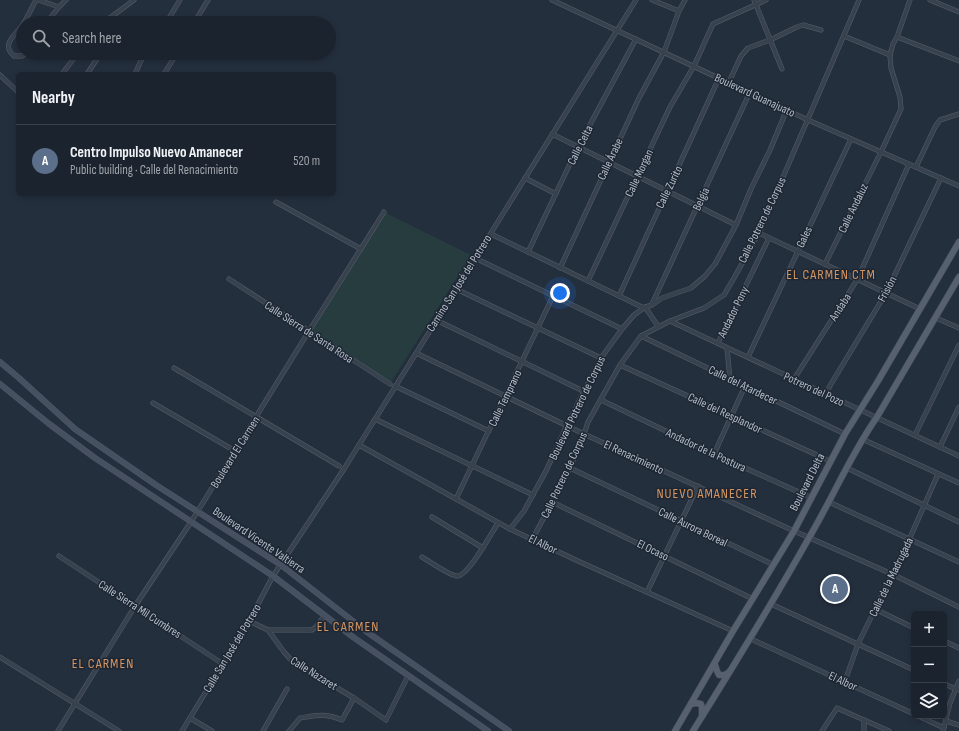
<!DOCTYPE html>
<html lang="en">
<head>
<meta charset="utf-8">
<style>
  :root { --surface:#1b232e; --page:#282f3a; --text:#f1f3f6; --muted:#a0a4aa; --line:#39404a; --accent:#bca0f2 }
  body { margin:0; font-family:"Sofia Sans Condensed",sans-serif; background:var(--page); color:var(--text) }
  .controls { position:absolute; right:12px; bottom:12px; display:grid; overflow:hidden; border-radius:6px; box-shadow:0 2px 6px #0003 }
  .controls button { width:36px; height:36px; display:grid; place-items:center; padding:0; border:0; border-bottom:1px solid var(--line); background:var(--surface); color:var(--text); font:20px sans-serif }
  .you { position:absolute; left:560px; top:293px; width:14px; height:14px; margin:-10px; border:3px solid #fff; border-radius:50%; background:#1a73e8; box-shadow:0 0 0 6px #1a73e833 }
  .badge { display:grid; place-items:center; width:26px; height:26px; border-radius:50%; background:var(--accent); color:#fff; font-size:13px; font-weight:700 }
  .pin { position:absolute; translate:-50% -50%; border:2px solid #fff; box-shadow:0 1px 4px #0006 }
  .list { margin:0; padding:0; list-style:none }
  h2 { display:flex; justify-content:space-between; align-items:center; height:52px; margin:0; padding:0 16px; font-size:17px }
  h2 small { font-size:13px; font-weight:400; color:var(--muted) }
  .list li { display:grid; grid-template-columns:26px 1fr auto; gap:12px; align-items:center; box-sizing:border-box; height:72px; padding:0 16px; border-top:1px solid var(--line) }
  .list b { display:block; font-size:15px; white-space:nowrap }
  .list p { margin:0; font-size:13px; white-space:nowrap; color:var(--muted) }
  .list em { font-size:13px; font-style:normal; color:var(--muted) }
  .icon { flex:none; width:22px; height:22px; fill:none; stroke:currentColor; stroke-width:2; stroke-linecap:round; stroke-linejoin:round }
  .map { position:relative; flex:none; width:959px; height:731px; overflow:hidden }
  .search { position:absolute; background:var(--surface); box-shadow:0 2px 6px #0003; left:16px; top:16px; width:320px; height:44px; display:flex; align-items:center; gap:10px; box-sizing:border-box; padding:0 14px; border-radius:22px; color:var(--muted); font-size:15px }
  .panel { position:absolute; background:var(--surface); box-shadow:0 2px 6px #0003; left:16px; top:72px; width:320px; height:124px; border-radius:6px }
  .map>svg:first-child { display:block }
  .green { fill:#263c3f }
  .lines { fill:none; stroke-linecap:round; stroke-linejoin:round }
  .street-casing { stroke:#565f6c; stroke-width:5 }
  .secondary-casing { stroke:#565f6c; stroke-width:6 }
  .primary-casing { stroke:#414a57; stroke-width:7 }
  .street { stroke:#38414e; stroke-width:4 }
  .secondary { stroke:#465061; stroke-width:5.5 }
  .primary { stroke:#56606e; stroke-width:6 }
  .labels { text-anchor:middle; stroke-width:3; stroke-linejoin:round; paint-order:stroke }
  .street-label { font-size:12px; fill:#b4bcc9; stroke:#1d2633 }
  .quarter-label { font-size:14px; letter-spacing:1px; fill:#d59563; stroke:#1d2633 }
</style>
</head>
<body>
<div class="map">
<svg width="959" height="731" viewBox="0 0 959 731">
  <rect width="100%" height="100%" fill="#242f3e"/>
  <polygon class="green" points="384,212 471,255 390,384 309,331"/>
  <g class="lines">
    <g class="street-casing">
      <g id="street">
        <polyline points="38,0 59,7"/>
        <polyline points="552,0 808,120 959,186"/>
        <polyline points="652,0 679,11"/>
        <polyline points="754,0 782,69"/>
        <polyline points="930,0 959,12"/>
        <polyline points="24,23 36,0"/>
        <polyline points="46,23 59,7 66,0"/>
        <polyline points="103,23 134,0"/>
        <polyline points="166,23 180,0"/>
        <polyline points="194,23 208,0"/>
        <path d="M23,24C16,35 0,44 14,56H22L26,53"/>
        <polyline points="844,36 890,55"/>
        <polyline points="897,37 959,61"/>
        <polyline points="62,74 78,53"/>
        <polyline points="87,74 101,53"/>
        <polyline points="135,74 144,54 146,53"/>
        <polyline points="164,74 177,53"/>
        <polyline points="0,75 18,92"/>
        <polyline points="729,82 741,56 748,48 770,40 797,27 803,25 821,30"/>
        <polyline points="552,134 736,225"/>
        <polyline points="916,167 935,127 940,120 959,114"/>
        <polyline points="525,178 556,194"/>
        <polyline points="276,202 361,249"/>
        <polyline points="759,233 920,309"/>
        <polyline points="491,234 644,308"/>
        <polyline points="528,252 578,147 636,39"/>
        <polyline points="475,258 622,329"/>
        <polyline points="825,264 881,152 901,109 900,97 891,68 890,55 893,44 897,37 910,0"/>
        <polyline points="560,268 639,98 664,52 679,11 685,0"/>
        <polyline points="229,279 390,384"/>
        <polyline points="588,281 670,107 694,66 713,24 766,0"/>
        <polyline points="456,289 601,358"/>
        <polyline points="619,296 719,78"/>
        <polyline points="652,304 750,92"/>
        <polyline points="645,307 658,326"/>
        <polyline points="936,318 959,328"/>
        <polyline points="436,320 583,391"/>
        <polyline points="670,321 959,456"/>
        <polyline points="641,336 845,434"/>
        <polyline points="718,343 769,238"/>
        <polyline points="727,348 730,379"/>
        <polyline points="416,353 584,434 794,531 892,574 959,607"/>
        <polyline points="748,357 851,139"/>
        <polyline points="620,365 830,461"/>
        <polyline points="174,368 339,466"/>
        <polyline points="794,379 857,280 909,164"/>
        <polyline points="395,386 489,431"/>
        <polyline points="825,394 886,293 941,178"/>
        <polyline points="601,400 714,454 812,498"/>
        <polyline points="153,403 235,451"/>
        <polyline points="375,419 533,495"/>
        <polyline points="915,435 959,345"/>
        <polyline points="862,439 959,483"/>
        <polyline points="359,445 510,529 578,561 733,631"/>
        <polyline points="940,447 959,407"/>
        <polyline points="714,454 745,386"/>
        <polyline points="570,468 774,565"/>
        <polyline points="847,468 959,522"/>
        <polyline points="456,499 553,296"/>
        <polyline points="552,502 753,599"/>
        <polyline points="829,502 959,562"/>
        <polyline points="432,517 483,548"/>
        <polyline points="510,529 524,511 546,471 567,425 601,358 622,329 634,315 645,307 652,305 662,298 691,288 705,276 715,264 736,225 751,189 770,150 787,109"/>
        <polyline points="532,540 570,468 584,434 588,422 620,365 641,336 670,321 704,308 724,295 734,278 759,233 859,0"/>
        <polyline points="59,556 220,662"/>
        <path d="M422,557C429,561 450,576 457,576C468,577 492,532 498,523"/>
        <polyline points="647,592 698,486"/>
        <polyline points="771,604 914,670"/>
        <polyline points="875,609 914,628"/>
        <polyline points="249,621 268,630 284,652 292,661 354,698 386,720 408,676"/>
        <polyline points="268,630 312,630 317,626 324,616"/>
        <polyline points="751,639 914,714"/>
        <polyline points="944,641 959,648"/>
        <polyline points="0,657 119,731"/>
        <polyline points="845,681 858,644 909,540 938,474"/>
        <polyline points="944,684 959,690"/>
        <polyline points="918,716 944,728"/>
        <polyline points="190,718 212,731"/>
        <polyline points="946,721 959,725"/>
        <polyline points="58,731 135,606 191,522 309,331 384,212"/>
        <polyline points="182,731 249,621 273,576 344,469 636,0"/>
        <polyline points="263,731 287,689"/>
        <path d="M289,731L300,718C318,715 325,713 342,720L354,698"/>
        <polyline points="822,731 837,708 889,731"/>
        <polyline points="864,731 864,721"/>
        <polyline points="943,731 950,703 959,681"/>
      </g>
    </g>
    <g class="secondary-casing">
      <g id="secondary">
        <polyline points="0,362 19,378 75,429 156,485 281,565 367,632 509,731"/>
        <polyline points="0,384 48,423 95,458 273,576 353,637 488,731"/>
      </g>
    </g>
    <g class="primary-casing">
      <g id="primary">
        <polyline points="715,665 717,671 719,675 725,675 729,672"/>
        <polyline points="691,704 696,703 701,704 702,708 702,716"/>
        <polyline points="675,731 733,631 794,531 845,434 878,381 959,242"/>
        <path d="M693,731C733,667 773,602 810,536C833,497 851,454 877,417L959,277"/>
      </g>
    </g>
    <use href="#street" class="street"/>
    <use href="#secondary" class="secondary"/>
    <use href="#primary" class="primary"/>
  </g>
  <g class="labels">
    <g class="street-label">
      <text transform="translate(755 95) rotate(25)" y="4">Boulevard Guanajuato</text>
      <text transform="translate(580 145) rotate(-63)" y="4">Calle Celta</text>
      <text transform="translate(610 159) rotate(-65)" y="4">Calle Árabe</text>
      <text transform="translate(639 173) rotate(-65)" y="4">Calle Morgan</text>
      <text transform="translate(669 187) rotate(-64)" y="4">Calle Zurito</text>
      <text transform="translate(701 199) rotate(-65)" y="4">Belgia</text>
      <text transform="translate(853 208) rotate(-64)" y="4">Calle Andaluz</text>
      <text transform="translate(762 220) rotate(-64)" y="4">Calle Potrero de Corpus</text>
      <text transform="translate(804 237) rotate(-65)" y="4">Gales</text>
      <text transform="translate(459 283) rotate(-58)" y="4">Camino San José del Potrero</text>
      <text transform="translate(887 289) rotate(-62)" y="4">Frisión</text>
      <text transform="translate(840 307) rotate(-57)" y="4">Andaba</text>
      <text transform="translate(733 312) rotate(-64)" y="4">Andador Pony</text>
      <text transform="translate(309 332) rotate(33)" y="4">Calle Sierra de Santa Rosa</text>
      <text transform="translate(743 385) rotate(26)" y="4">Calle del Atardecer</text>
      <text transform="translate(814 389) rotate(25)" y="4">Potrero del Pozo</text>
      <text transform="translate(505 398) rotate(-64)" y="4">Calle Temprano</text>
      <text transform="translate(577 408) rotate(-64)" y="4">Boulevard Potrero de Corpus</text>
      <text transform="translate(725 413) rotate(25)" y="4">Calle del Resplandor</text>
      <text transform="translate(706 450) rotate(25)" y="4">Andador de la Postura</text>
      <text transform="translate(235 452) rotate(-58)" y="4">Boulevard El Carmen</text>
      <text transform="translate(634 457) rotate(25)" y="4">El Renacimiento</text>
      <text transform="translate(564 475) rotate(-65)" y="4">Calle Potrero de Corpus</text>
      <text transform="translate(807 482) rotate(-63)" y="4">Boulevard Delta</text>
      <text transform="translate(693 527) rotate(26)" y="4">Calle Aurora Boreal</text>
      <text transform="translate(259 540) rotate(34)" y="4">Boulevard Vicente Valtierra</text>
      <text transform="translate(543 544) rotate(26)" y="4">El Albor</text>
      <text transform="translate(653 550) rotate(26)" y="4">El Ocaso</text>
      <text transform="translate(891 577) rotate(-64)" y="4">Calle de la Madrugada</text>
      <text transform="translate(140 609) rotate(33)" y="4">Calle Sierra Mil Cumbres</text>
      <text transform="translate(232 648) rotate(-59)" y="4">Calle San José del Potrero</text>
      <text transform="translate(314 673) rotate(32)" y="4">Calle Nazaret</text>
      <text transform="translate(843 681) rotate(25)" y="4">El Albor</text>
    </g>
    <g class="quarter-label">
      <text x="831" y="279">EL CARMEN CTM</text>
      <text x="707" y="498">NUEVO AMANECER</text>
      <text x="348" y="631">EL CARMEN</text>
      <text x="103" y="668">EL CARMEN</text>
    </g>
  </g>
</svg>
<div class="controls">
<button>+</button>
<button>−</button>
<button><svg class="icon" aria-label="layers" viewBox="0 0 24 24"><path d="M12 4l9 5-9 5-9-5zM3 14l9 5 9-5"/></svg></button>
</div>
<div class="you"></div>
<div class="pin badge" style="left:835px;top:589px;background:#5c6f8a">A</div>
<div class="search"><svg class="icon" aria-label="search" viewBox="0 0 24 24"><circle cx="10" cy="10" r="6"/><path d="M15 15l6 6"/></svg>Search here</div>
<section class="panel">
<h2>Nearby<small></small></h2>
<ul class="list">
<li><span class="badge" style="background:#5c6f8a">A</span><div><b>Centro Impulso Nuevo Amanecer</b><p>Public building · Calle del Renacimiento</p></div><em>520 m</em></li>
</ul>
</section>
</div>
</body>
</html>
